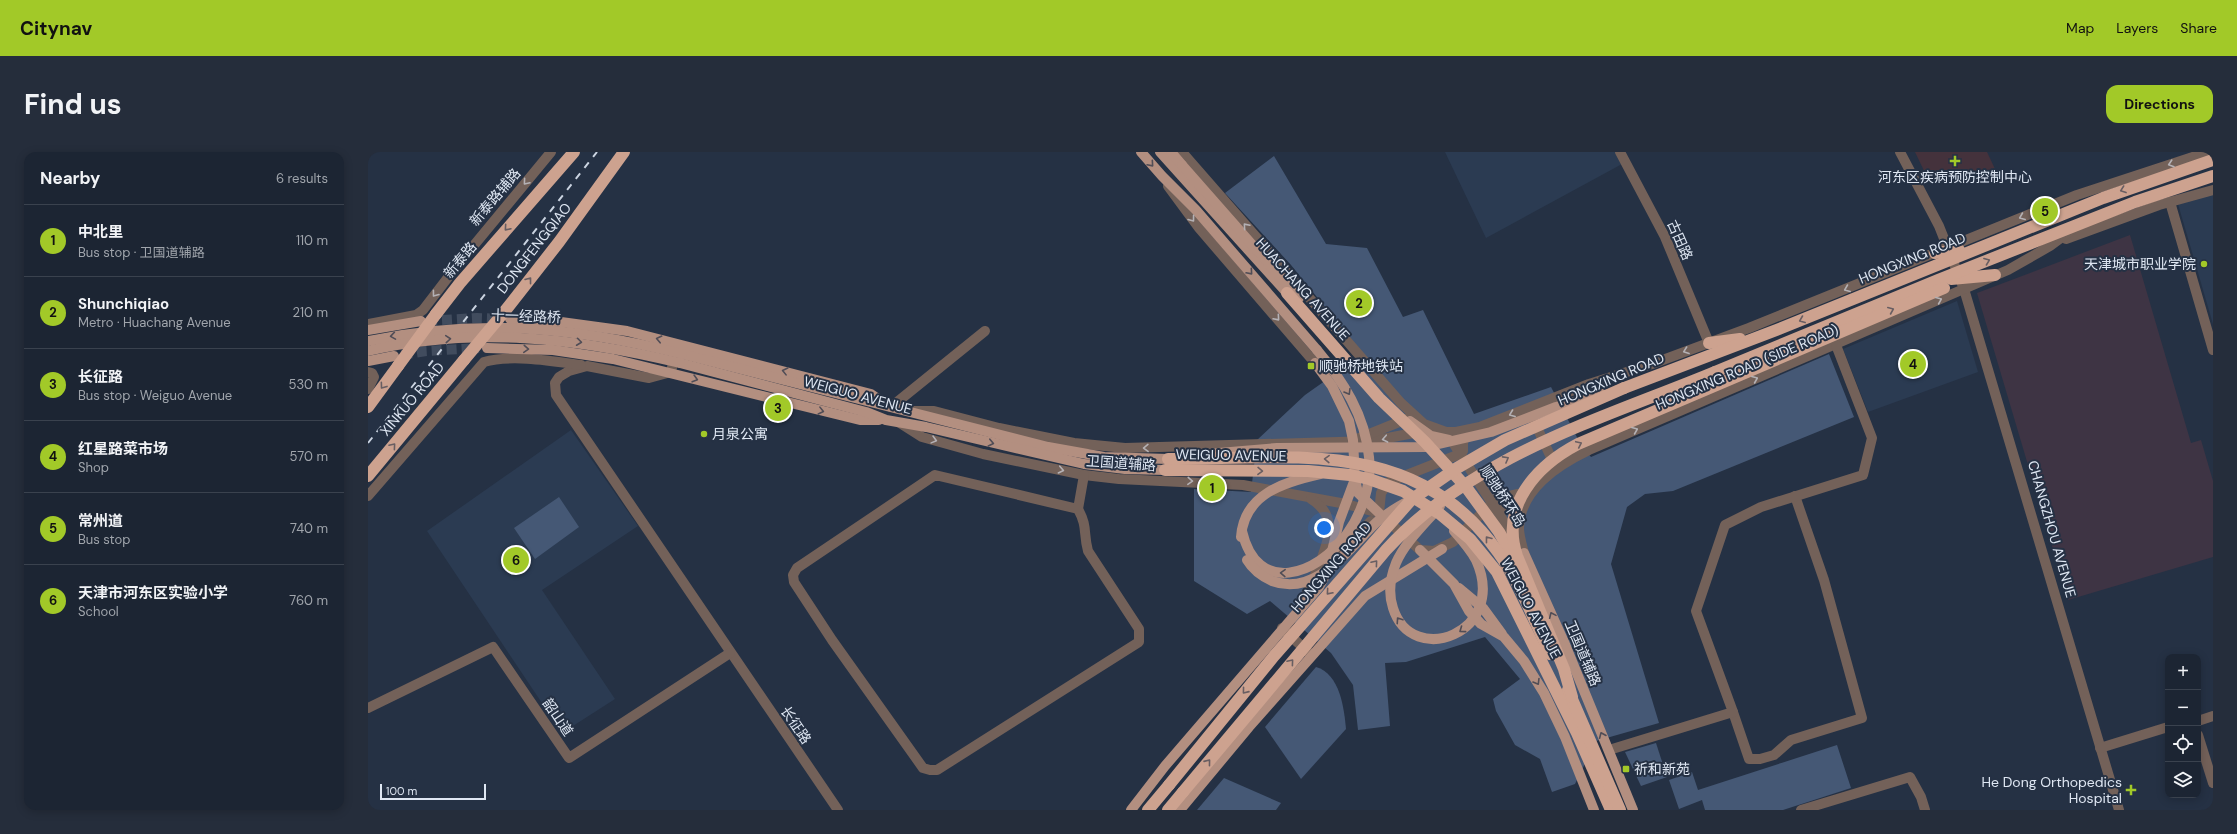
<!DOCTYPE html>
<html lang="en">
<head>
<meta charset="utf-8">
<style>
  :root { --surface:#1c2533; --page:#252d3b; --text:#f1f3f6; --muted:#a0a5ac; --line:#3a424e; --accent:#a2c928 }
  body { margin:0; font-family:"DM Sans","Noto Sans SC",sans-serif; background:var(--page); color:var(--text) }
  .controls { position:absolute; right:12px; bottom:12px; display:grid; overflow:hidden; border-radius:8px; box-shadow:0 2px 10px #0003 }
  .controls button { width:36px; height:36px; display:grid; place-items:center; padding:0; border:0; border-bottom:1px solid var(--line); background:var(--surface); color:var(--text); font:20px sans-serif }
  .scale { position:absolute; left:12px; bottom:10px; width:106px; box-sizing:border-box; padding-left:4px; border:2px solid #dfe7f3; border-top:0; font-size:11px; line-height:14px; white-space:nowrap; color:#dfe7f3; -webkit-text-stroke:3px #253144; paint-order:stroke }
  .you { position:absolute; left:956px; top:376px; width:14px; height:14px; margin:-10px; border:3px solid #fff; border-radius:50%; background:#1a73e8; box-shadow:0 0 0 6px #1a73e833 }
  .badge { display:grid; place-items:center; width:26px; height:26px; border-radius:50%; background:var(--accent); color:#111; font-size:13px; font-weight:700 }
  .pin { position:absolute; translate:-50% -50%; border:2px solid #fff; box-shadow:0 1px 4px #0006 }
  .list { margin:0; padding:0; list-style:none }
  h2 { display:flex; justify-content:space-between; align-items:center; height:52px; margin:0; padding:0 16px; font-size:17px }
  h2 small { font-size:13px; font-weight:400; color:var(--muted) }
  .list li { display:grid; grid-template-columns:26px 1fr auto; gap:12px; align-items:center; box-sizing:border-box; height:72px; padding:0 16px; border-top:1px solid var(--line) }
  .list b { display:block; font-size:15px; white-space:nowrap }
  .list p { margin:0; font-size:13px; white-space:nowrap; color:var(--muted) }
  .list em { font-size:13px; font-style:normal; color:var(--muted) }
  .icon { flex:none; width:22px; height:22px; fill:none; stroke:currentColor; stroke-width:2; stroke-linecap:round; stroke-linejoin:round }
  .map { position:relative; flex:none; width:1845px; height:658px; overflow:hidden; border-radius:12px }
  header { display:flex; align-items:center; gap:24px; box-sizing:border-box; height:56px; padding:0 20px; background:var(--accent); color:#111 }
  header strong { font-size:19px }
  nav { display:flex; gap:22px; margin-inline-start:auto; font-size:14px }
  .intro { display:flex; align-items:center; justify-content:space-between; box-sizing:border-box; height:96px; padding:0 24px }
  h1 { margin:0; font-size:28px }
  .button { padding:10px 18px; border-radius:12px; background:var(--accent); color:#111; font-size:14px; font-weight:700 }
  main { display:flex; gap:24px; padding:0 24px }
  aside { flex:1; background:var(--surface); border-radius:12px; box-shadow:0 2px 10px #0003 }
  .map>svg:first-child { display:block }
  .built { fill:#2b3b52 }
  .industrial { fill:#3e3444 }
  .medical { fill:#44323c }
  .green { fill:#455875 }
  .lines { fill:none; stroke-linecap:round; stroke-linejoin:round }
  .major-tunnel { stroke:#414c5e; stroke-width:10; stroke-dasharray:10 5; stroke-linecap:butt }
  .minor { stroke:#736159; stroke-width:10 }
  .major { stroke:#b38f80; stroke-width:10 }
  .highway { stroke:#cda28f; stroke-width:12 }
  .rail { stroke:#cad3e0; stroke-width:2; stroke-dasharray:7 7; stroke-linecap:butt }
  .major-bridge { stroke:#b38f80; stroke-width:10 }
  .highway-bridge { stroke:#cda28f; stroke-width:12 }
  .oneway { stroke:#504d56 }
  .oneway2 { stroke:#b4b1b5 }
  .oneway3 { stroke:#685e62 }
  .poi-dot { fill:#a2c928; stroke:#253144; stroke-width:1.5 }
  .labels { text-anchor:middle; stroke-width:4; stroke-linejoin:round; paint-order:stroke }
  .poi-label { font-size:14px; fill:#dfe7f3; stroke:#253144; text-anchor:start }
  .street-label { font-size:14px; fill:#dfe7f3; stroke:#253144 }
</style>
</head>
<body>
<header>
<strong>Citynav</strong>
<nav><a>Map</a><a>Layers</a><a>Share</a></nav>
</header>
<div class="intro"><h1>Find us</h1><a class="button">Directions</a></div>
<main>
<aside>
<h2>Nearby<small>6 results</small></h2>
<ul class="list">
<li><span class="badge">1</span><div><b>中北里</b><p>Bus stop · 卫国道辅路</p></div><em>110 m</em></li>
<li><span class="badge">2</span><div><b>Shunchiqiao</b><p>Metro · Huachang Avenue</p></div><em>210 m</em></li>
<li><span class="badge">3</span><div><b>长征路</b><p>Bus stop · Weiguo Avenue</p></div><em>530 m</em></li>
<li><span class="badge">4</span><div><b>红星路菜市场</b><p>Shop</p></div><em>570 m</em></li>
<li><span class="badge">5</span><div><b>常州道</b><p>Bus stop</p></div><em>740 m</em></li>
<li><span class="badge">6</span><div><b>天津市河东区实验小学</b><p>School</p></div><em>760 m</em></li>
</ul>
</aside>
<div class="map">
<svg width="1845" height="658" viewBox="0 0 1845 658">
  <rect width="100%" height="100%" fill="#253144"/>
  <g class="built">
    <polygon points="1077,0 1247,0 1254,12 1118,86"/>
    <polygon points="1845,42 1845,172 1810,52"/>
    <polygon points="1589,149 1610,220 1500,260 1475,197"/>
    <polygon points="203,278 270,374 174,438 247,547 194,581 59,379"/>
  </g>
  <polygon class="industrial" points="1762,83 1823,291 1833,288 1845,329 1845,405 1700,448 1609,141"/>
  <polygon class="medical" points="1547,0 1619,0 1627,17 1560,27"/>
  <g class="green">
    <polygon points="906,4 958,92 999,96 1035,165 1055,158 1106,262 1183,235 1213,293 1223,305 1461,202 1486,265 1305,339 1277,342 1259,355 1243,412 1291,571 1228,589 1207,632 1184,640 1172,607 1147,593 1128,559 1125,547 1152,527 1117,485 1038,510 1017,511 1022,574 990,578 985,533 963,501 902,449 879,462 826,429 826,337 883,340 889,288 937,243 995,202 923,113 857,41"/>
    <polygon points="191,345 211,375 167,407 146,376"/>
    <path d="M948,515C972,522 976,556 978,577L933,627L897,575Z"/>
    <polygon points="1288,591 1299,625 1273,634 1257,600"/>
    <polygon points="1469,593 1483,636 1415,658 1337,658 1334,648 1311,657 1301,628 1324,620 1330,638"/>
    <polygon points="856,626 913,651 908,658 829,658"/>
  </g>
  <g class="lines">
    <g class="major-tunnel">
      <polyline points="59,169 109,166 136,167"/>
      <polyline points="34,203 58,199 111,196"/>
    </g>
    <g class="minor">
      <polyline points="814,0 1033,251 1056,272 1078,280 1146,385"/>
      <polyline points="1252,0 1297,85 1341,191"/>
      <polyline points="1532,0 1571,74 1596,137 1751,658"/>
      <polyline points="800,34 831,76 947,211"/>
      <polyline points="1802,50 1845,198"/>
      <polyline points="1698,87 1791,53 1845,38"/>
      <polyline points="0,172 48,163 55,158 88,115 183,0"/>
      <polyline points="307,202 303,220 281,226 219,214 201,219 191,225 187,231 188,243 470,658"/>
      <polyline points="0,220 4,221 6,225 0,237"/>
      <polyline points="523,255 617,179"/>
      <polyline points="544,259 566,259 631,276 706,291 757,296 1004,289 1051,280 1088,280 1112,275 1221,232 1284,212 1381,176 1709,43 1840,0"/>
      <polyline points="1166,269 1187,314"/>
      <polyline points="532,271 554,285 615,302 716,323 751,327 875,333 978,352 1011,361"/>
      <polyline points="1101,282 1095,289 1095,299 1092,302 1021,330 1013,341 1011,361 1052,398 1066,399 1085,390 1121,354"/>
      <polyline points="989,287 1041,266"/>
      <path d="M0,344L116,210C143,202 184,209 213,213"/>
      <polyline points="1123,348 1149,342 1162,341"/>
      <path d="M710,357C720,375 715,381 720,399L771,477V490L569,618H562L555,616L464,488L426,430L425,423L429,416L567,323L710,357L716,323"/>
      <polyline points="1124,357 1138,357 1155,354"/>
      <polyline points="972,401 1003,369"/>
      <path d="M1156,401C1154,393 1151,384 1151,376C1152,337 1190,313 1221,298L1640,118L1682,94L1705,77"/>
      <path d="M933,453C942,435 962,394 961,374C960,362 953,353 943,347"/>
      <polyline points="914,476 941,501"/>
      <polyline points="0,556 125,495 201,606 362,501"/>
      <polyline points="1365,560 1381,607 1392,607 1406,603 1423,588 1494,566 1456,428 1427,344"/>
      <polyline points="1830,569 1845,564"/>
      <polyline points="1830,583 1845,631"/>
      <polyline points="1732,596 1800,575"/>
      <polyline points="1241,598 1365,560 1328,459 1357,373 1393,355 1495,323 1504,286 1468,193"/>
      <polyline points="1433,658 1542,625 1553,645 1557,658"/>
    </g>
    <g class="major">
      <polyline points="773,0 794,24 828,58 949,198"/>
      <polyline points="792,0 919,141"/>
      <polyline points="803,0 814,13"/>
      <polyline points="142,167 193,170 259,179 503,242 516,251"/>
      <polyline points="0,178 53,169"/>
      <polyline points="119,196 185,198 245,207 492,268 511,268"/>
      <polyline points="314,202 680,295 736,305 800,307"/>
      <polyline points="0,209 26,204"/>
      <polyline points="312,211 498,260 518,268 558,275 716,312 757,317 797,318"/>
      <polyline points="947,211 964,234 981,269 985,288 987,327 990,341 1011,361"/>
      <polyline points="1052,398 1086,432 1101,459 1113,472 1136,485 1156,509 1176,541 1197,585 1226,658"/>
      <polyline points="1156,401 1196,490 1265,658"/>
      <polyline points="1091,436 1115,456 1134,482"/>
      <polyline points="763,658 797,614 951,435 959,420 971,370 987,327"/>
      <polyline points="812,658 881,575 997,444 1074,397"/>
    </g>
    <g class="highway">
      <polyline points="1567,101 1591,98"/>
      <polyline points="1583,127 1627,123"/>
      <polyline points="137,159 191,90 256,0"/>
      <polyline points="68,162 92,131 206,0"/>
      <polyline points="1341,191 1372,187"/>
      <polyline points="1347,220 1570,128 1767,50 1845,24"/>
      <polyline points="1256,236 1411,177 1735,46 1845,8"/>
      <polyline points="0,255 30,214"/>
      <polyline points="0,324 96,208"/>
      <polyline points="780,658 801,633"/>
      <polyline points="800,658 815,640"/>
    </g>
    <polyline class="rail" points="0,291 229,0"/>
    <g class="major-bridge">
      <polyline points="814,13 931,146"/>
      <path d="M0,189C109,166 207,175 314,202"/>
      <path d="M0,199C105,174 208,186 312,211"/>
      <polyline points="1042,269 1063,284 1081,288"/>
      <polyline points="839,302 909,296 1058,295 1123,280 1188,255 1234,242"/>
      <path d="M1072,354C1057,372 1037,390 1028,411C1022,426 1020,441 1025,456C1044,517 1141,481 1108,408C1102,397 1094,388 1086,379"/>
      <path d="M874,379C889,444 949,424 979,382C994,361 1004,331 1001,305C997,263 975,229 949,198"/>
      <path d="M873,385C876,342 916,330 952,322"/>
      <path d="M879,408C885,418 893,424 904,429C949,446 982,394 1010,369C1020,361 1030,354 1041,349"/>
    </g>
    <g class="highway-bridge">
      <polyline points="919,141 1011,246 1057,290 1098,335 1131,380 1144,403"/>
      <polyline points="96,208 137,159"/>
      <polyline points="30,214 68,162"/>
      <path d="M800,307C923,307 1048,284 1130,400C1152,430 1166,468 1182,502"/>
      <polyline points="797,318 940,319 982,323 1001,327 1035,339 1072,362 1102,387 1129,420 1209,581 1243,658"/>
      <polyline points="1200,538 1252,658"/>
      <path d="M1204,545L1196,517L1149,404C1132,354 1168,314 1210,292L1576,136"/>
      <polyline points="801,633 906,504 1043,348 1089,316 1137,288 1256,236"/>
      <path d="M815,640L1018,398C1104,304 1233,267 1347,220"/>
    </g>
  </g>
  <defs><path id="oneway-chevron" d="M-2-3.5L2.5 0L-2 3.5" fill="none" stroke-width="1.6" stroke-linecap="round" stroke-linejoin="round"/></defs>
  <g class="oneway">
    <use href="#oneway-chevron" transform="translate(783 12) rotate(49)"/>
    <use href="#oneway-chevron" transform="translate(882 120) rotate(49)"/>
    <use href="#oneway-chevron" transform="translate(25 184) rotate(171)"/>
    <use href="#oneway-chevron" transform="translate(80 187) rotate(-5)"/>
    <use href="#oneway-chevron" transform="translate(291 187) rotate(-167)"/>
    <use href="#oneway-chevron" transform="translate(211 190) rotate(7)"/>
    <use href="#oneway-chevron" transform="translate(158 197) rotate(4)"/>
    <use href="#oneway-chevron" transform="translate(417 219) rotate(-166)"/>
    <use href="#oneway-chevron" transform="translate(327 227) rotate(16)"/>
    <use href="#oneway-chevron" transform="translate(980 240) rotate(59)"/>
    <use href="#oneway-chevron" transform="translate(453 259) rotate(14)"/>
    <use href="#oneway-chevron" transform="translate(623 291) rotate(13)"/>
    <use href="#oneway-chevron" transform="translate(915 421) rotate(-178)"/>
    <use href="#oneway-chevron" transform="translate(1184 463) rotate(-114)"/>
    <use href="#oneway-chevron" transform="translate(1031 468) rotate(-124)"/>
    <use href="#oneway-chevron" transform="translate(1094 478) rotate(144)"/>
    <use href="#oneway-chevron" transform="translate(1169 530) rotate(59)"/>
    <use href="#oneway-chevron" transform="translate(1234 583) rotate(-113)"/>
  </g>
  <g class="oneway2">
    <use href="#oneway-chevron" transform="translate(1803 12) rotate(162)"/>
    <use href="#oneway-chevron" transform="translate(158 30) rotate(130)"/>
    <use href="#oneway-chevron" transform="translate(1654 65) rotate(158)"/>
    <use href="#oneway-chevron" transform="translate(824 67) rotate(53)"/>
    <use href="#oneway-chevron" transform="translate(878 74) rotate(-131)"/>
    <use href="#oneway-chevron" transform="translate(1479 137) rotate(158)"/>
    <use href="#oneway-chevron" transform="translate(67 142) rotate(127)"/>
    <use href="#oneway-chevron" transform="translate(1571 148) rotate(-23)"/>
    <use href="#oneway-chevron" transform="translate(909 166) rotate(49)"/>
    <use href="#oneway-chevron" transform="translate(1318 199) rotate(160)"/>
    <use href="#oneway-chevron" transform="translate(1387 227) rotate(-23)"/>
    <use href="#oneway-chevron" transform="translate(1144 262) rotate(159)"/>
    <use href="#oneway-chevron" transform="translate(1267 278) rotate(-23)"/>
    <use href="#oneway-chevron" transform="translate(1017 287) rotate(169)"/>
    <use href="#oneway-chevron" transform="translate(566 288) rotate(15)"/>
    <use href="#oneway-chevron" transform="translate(778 296) rotate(179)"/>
    <use href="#oneway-chevron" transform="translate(693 318) rotate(12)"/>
    <use href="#oneway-chevron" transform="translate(822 329) rotate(3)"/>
  </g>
  <g class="oneway3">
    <use href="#oneway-chevron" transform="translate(1755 38) rotate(160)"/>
    <use href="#oneway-chevron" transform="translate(139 76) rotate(131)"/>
    <use href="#oneway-chevron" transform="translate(1619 109) rotate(-21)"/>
    <use href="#oneway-chevron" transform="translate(161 128) rotate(-52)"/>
    <use href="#oneway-chevron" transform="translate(1523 158) rotate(-23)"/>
    <use href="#oneway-chevron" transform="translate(1434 168) rotate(158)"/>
    <use href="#oneway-chevron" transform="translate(15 234) rotate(126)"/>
    <use href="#oneway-chevron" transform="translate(1211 292) rotate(-25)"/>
    <use href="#oneway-chevron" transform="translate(25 294) rotate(-50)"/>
    <use href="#oneway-chevron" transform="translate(959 307) rotate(-178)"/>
    <use href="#oneway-chevron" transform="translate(1138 307) rotate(-29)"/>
    <use href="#oneway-chevron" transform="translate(892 319) rotate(1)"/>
    <use href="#oneway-chevron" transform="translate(1120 387) rotate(-128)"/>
    <use href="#oneway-chevron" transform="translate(1007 411) rotate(-50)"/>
    <use href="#oneway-chevron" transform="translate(961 440) rotate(131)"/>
    <use href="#oneway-chevron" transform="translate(923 510) rotate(-50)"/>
    <use href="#oneway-chevron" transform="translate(877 539) rotate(129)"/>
    <use href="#oneway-chevron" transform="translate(840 610) rotate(-51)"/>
  </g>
  <g class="poi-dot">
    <path d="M1585 3h4v4h4v4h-4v4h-4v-4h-4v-4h4z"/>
    <circle cx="1836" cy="112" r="4"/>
    <rect x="939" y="210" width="8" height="8" rx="2"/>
    <circle cx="336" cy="282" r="4"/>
    <rect x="1254" y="613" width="8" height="8" rx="2"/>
    <path d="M1761 632h4v4h4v4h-4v4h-4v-4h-4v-4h4z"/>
  </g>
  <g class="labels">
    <g class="poi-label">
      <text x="1587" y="30" text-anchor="middle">河东区疾病预防控制中心</text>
      <text x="1828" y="117" text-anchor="end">天津城市职业学院</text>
      <text x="951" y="219">顺驰桥地铁站</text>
      <text x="344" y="287">月泉公寓</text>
      <text x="1266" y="622">祈和新苑</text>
      <text x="1754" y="635" text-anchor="end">He Dong Orthopedics<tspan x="1754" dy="16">Hospital</tspan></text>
    </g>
    <g class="street-label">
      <text transform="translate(127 45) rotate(-50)" y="5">新泰路辅路</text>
      <text transform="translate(1312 88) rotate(66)" y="5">古田路</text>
      <text transform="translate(166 96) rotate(-52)" y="5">DONGFENGQIAO</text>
      <text transform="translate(1544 106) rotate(-22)" y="5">HONGXING ROAD</text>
      <text transform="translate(92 108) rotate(-50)" y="5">新泰路</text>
      <text transform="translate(935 137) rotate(48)" y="5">HUACHANG AVENUE</text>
      <text transform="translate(158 164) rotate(2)" y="5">十一经路桥</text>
      <text transform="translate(1379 215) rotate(-23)" y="5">HONGXING ROAD (SIDE ROAD)</text>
      <text transform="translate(1243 227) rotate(-23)" y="5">HONGXING ROAD</text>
      <text transform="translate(490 243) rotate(15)" y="5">WEIGUO AVENUE</text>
      <text transform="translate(44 247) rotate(-50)" y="5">XINKUO ROAD</text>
      <text transform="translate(863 303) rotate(1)" y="5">WEIGUO AVENUE</text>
      <text transform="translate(753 311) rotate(4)" y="5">卫国道辅路</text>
      <text transform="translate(1135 344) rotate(57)" y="5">顺驰桥环岛</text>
      <text transform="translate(1684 377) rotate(74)" y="5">CHANGZHOU AVENUE</text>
      <text transform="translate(963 415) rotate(-49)" y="5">HONGXING ROAD</text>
      <text transform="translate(1163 456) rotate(62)" y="5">WEIGUO AVENUE</text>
      <text transform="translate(1215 501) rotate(67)" y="5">卫国道辅路</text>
      <text transform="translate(190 565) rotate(56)" y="5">韶山道</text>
      <text transform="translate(428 573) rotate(56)" y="5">长征路</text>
    </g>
  </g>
</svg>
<div class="controls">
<button>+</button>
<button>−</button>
<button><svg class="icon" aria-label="locate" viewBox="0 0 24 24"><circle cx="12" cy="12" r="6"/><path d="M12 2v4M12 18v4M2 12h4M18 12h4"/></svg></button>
<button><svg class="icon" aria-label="layers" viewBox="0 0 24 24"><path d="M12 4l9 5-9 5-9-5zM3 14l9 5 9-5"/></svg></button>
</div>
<div class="scale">100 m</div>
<div class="you"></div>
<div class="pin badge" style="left:844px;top:336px">1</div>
<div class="pin badge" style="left:991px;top:151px">2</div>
<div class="pin badge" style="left:410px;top:256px">3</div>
<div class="pin badge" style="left:1545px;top:212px">4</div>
<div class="pin badge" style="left:1677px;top:59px">5</div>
<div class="pin badge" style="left:148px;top:408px">6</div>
</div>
</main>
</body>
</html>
